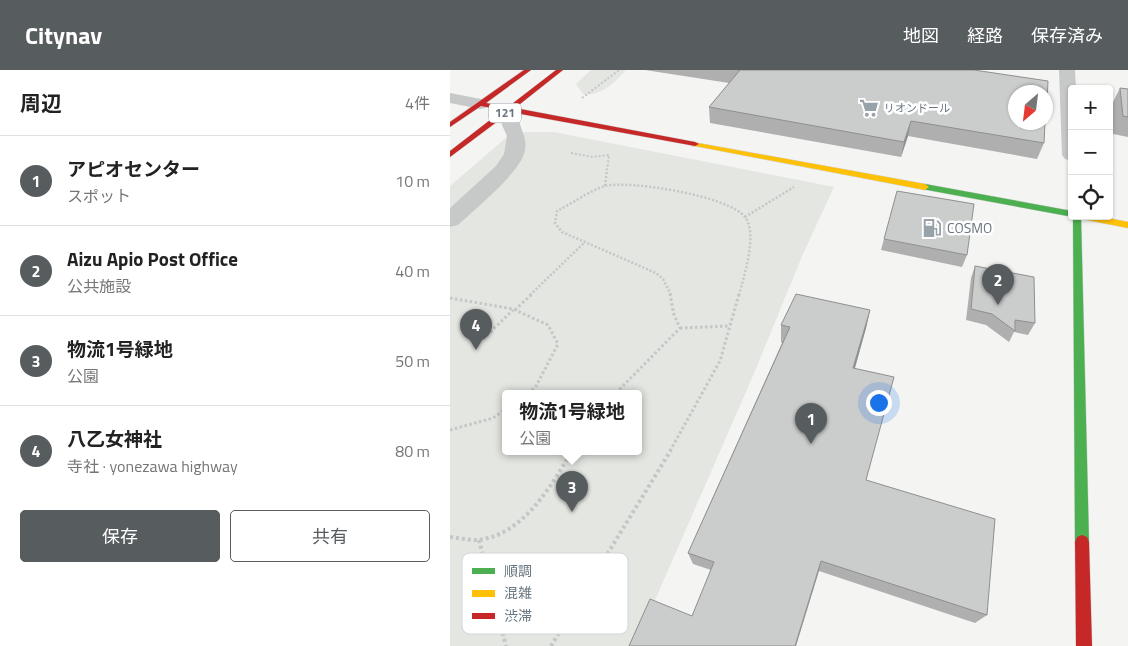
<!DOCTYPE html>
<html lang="ja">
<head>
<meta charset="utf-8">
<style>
  :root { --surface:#fff; --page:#f2f2f2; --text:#222; --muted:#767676; --line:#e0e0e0; --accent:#575c5f }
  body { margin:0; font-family:"Titillium Web","Noto Sans JP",sans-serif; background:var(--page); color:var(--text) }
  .controls { position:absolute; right:15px; top:15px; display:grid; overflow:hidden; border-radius:5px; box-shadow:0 1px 4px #0004 }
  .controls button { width:45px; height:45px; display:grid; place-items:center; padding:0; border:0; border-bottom:1px solid var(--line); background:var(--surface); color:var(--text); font:25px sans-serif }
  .compass { position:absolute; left:558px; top:15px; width:45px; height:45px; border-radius:50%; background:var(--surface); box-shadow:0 1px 4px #0004; rotate:208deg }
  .you { position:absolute; left:428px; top:332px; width:18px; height:18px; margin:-12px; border:4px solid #fff; border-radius:50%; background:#1a73e8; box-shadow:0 0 0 8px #1a73e833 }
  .badge { display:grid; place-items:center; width:32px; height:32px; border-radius:50%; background:var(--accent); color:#fff; font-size:16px; font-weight:700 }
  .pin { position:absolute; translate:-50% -41px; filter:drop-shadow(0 1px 2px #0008) }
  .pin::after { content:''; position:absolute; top:26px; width:18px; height:15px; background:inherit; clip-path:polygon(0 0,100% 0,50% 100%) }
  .popup { position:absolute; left:52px; top:320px; width:140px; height:65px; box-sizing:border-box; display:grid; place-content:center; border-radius:5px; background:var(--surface); filter:drop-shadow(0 1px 4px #0005); font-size:16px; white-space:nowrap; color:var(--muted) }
  .popup b { font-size:19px; color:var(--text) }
  .popup::after { content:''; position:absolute; left:50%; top:100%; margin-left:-10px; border:10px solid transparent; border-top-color:var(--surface) }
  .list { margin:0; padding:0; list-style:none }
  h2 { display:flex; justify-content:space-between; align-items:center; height:65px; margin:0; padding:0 20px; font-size:21px }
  h2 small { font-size:16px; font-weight:400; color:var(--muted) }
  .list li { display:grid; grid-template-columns:32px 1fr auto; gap:15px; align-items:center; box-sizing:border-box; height:90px; padding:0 20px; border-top:1px solid var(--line) }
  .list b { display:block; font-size:19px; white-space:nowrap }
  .list p { margin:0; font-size:16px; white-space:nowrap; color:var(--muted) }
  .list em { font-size:16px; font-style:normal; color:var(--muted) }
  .actions { display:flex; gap:10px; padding:15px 20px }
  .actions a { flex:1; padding:11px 0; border:1px solid var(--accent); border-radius:5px; text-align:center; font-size:18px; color:var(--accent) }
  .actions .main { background:var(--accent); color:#fff }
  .icon { flex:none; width:28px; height:28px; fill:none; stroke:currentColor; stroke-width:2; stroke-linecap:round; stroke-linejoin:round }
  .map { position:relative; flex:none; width:678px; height:576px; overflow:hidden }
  header { display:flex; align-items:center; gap:30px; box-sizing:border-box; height:70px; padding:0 25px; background:var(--accent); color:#fff }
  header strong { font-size:24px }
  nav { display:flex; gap:28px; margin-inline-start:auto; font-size:18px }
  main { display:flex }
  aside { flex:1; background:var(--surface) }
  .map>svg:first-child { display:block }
  .green { fill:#e3e6e1; fill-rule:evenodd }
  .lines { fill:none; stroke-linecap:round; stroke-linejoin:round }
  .fast-casing { stroke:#d0d1d1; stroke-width:1 }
  .slow-casing { stroke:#d0d1d1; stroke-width:1 }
  .jam-casing { stroke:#d0d1d1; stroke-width:1 }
  .path-far3 { stroke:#c5c6c7; stroke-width:2; stroke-dasharray:2 2; stroke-linecap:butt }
  .path-far2 { stroke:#c5c6c7; stroke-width:2.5; stroke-dasharray:2 2; stroke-linecap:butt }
  .path-far1 { stroke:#c5c6c7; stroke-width:3; stroke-dasharray:2.5 2.5; stroke-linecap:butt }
  .path { stroke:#c5c6c7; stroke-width:4; stroke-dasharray:3 3; stroke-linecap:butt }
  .street { fill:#c7c9c9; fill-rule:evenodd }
  .fast { fill:#4caf50; fill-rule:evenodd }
  .slow { fill:#ffc107; fill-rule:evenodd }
  .jam { fill:#c62828; fill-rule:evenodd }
  .wall { fill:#afafaf }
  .shaded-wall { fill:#8e8f8f }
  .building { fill:#cbcccc; stroke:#8e8f8f }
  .labels { text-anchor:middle; stroke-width:5; stroke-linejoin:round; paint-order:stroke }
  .far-poi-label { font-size:11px; fill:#677681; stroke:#fff; text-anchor:start }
  .shield { fill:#fff; stroke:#959fa7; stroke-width:1 }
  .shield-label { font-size:12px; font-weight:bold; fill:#677681 }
  .poi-label { font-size:14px; fill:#677681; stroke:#fff; text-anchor:start }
  .key { fill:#fff; stroke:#d1d6d9; stroke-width:1 }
  .key-label { font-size:14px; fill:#677681 }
</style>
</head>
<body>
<header>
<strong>Citynav</strong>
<nav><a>地図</a><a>経路</a><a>保存済み</a></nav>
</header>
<main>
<aside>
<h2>周辺<small>4件</small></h2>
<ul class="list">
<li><span class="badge">1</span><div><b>アピオセンター</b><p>スポット</p></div><em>10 m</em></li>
<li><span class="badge">2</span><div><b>Aizu Apio Post Office</b><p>公共施設</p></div><em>40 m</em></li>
<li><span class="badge">3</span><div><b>物流1号緑地</b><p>公園</p></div><em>50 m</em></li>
<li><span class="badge">4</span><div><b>八乙女神社</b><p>寺社 · yonezawa highway</p></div><em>80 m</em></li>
</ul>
<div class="actions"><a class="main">保存</a><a>共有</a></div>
</aside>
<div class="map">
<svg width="678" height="576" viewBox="0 0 678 576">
  <rect width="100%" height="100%" fill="#f4f4f3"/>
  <g class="green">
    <path d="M141,0H176C165,12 151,27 133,24L126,14Z"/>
    <path d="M74,62H104L384,117L353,184L302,308L185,576H0V116L57,67ZM56,323H188V381H56Z"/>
  </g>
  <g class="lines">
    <g class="fast-casing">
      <polygon id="fast" points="475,114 622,141 622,146 631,146 639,472 637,477 632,479 627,477 625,472 623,147 472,119 471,117"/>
    </g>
    <g class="slow-casing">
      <g id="slow">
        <polygon points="242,72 475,114 479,117 475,120 245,76 242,76"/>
        <polygon points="628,146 648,146 678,152 678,158 632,149"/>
      </g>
    </g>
    <g class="jam-casing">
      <g id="jam">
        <polygon points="74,0 81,0 36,33 58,37 106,0 113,0 65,38 245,72 249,74 245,76 60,42 0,87 0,81 53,40 31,36 0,57 0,52"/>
        <polygon points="632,465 637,467 639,472 642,576 626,576 625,472 627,467"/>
      </g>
    </g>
    <g class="path-far3">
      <polyline points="132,28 169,0"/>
      <polyline points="121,83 143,87 159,85 157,100"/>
    </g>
    <g class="path-far2">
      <polyline points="155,116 157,99"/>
      <polyline points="295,147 344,117"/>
      <polyline points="80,225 134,173"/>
      <path d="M221,225L213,209L206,203L112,162L105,153L107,141C121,134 141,120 155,116C180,110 279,126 295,147C308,164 294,206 289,225"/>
    </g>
    <g class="path-far1">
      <polyline points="0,228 63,239 98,255 108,274 85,318 78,323"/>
      <polyline points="65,240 82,224"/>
      <polyline points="230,258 279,256"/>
      <polyline points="33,269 63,240"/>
      <polyline points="166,323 230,258 224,245 220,224"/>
      <polyline points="0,360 43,348 56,339"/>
      <polyline points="220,381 270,291 289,224"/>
    </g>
    <g class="path">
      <path d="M0,467C9,468 18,470 27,470C73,466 101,416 122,381"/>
      <polyline points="29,470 56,576"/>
      <polyline points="101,576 221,380"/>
    </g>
    <g class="street">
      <polygon points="609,0 625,0 626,19 622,19 622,91 615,89 612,85"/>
      <polygon points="0,23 36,30 39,34 36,38 30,39 0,33"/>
      <path d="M59,34L65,35C69,41 68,47 70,54C73,64 78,72 74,84C67,105 25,139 8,155L0,157V138L46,96L54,84L57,66L52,55L50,39L53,35Z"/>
    </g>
    <use href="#fast" class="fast"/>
    <use href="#slow" class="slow"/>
    <use href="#jam" class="jam"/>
  </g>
  <g class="wall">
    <polygon points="195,0 524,0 594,73 587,89 458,66 451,87 260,53 259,37 279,13"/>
    <polygon points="670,18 678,19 678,67 663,64 661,36"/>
    <polygon points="434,169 517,185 512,197 431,180"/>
    <polygon points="525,196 585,253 578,265 564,262 559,272 536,255 516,250 521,208"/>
    <polygon points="420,240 416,258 405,298 416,410 537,545 525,553 369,501 242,546 261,500 243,494 238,483 332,273 331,272 331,255"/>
  </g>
  <g class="shaded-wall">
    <polygon points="461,51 458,66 451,87 454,72"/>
    <polygon points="420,240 416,258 400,315 403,298"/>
    <polygon points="371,491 369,501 346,576 345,576"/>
  </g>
  <g class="building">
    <polygon points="288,0 524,0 598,11 596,52 596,22 566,22 566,52 595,52 594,73 461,51 454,72 259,37 290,0"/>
    <polygon points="670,18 678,19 678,47 673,46"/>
    <polygon points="447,121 524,134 517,185 434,169"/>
    <polygon points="525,196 584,207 585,253 565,250 565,261 542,244 521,239"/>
    <polygon points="346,224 420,240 403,298 444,307 416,410 545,449 537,545 371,491 345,576 179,576 200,529 242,546 264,492 238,483 340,257 331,255"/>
  </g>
  <defs>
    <g id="supermarket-bare" transform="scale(1.5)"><path d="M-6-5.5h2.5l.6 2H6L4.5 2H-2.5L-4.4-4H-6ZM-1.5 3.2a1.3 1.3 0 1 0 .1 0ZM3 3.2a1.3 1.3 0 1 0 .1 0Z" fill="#98a2a9" stroke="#fff" stroke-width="2.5" paint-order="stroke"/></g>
    <g id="fuel-bare" transform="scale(1.5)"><path d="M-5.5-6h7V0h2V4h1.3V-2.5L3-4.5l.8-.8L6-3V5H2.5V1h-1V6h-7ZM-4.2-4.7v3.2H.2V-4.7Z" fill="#98a2a9" stroke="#fff" stroke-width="2.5" paint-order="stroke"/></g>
  </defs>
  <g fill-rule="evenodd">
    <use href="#supermarket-bare" x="419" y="38"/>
    <use href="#fuel-bare" x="482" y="158"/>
  </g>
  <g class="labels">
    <g class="far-poi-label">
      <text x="434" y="42">リオンドール</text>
    </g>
    <rect class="shield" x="39" y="33.5" width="32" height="19" rx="4"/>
    <g class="shield-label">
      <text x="55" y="47">121</text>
    </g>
    <g class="poi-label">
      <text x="497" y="163">COSMO</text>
    </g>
  </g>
  <rect x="12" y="483" width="166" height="81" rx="8" class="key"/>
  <rect x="22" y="498" width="23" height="6" fill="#4caf50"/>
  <rect x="22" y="520" width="23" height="7" fill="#ffc107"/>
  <rect x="22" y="543" width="23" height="6" fill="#c62828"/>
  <g class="key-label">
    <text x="54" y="506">順調</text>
    <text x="54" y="528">混雑</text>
    <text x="54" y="551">渋滞</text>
  </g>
</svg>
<div class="controls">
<button>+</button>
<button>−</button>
<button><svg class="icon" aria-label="locate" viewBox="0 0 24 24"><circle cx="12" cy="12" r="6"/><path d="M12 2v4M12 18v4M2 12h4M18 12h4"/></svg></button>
</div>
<svg class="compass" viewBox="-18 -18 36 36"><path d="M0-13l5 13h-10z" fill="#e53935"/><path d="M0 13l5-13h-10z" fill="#767676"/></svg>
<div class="you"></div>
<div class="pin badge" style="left:361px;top:374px">1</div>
<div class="pin badge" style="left:548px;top:235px">2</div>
<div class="pin badge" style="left:122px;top:442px">3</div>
<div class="popup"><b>物流1号緑地</b>公園</div>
<div class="pin badge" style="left:26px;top:280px">4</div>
</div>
</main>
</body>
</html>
